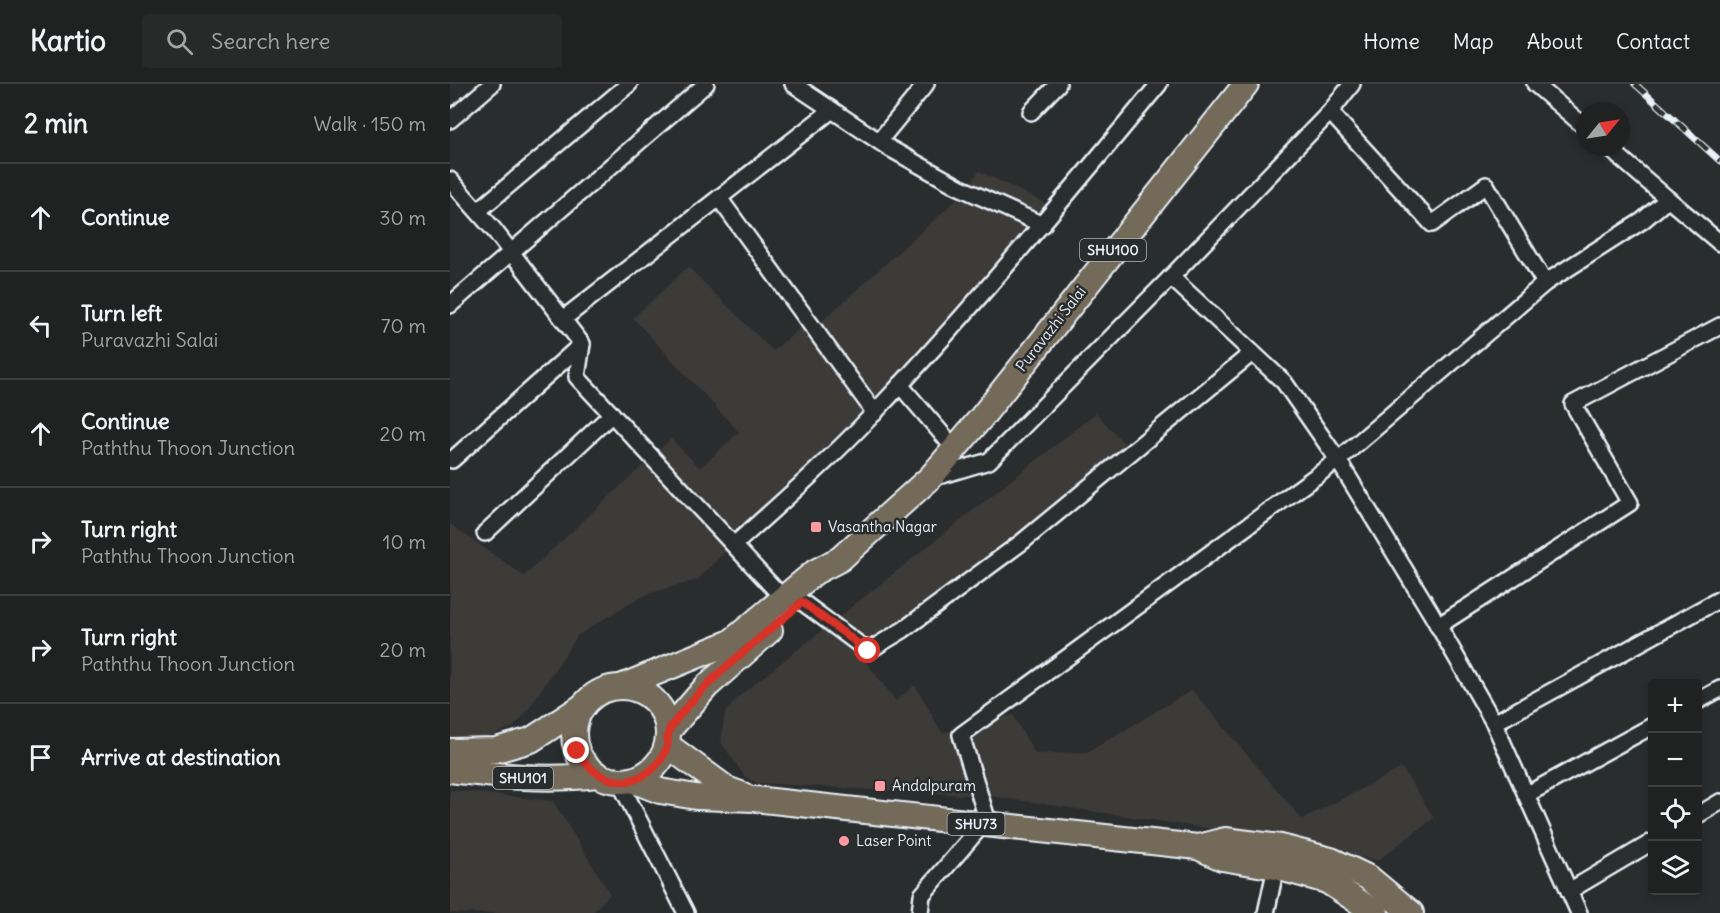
<!DOCTYPE html>
<html lang="en">
<head>
<meta charset="utf-8">
<style>
  :root { --surface:#202222; --page:#282a2a; --text:#f1f3f6; --muted:#a2a4a5; --line:#3d3f40 }
  body { margin:0; font-family:Delius,sans-serif; background:var(--page); color:var(--text) }
  .controls { position:absolute; right:18px; bottom:18px; display:grid; overflow:hidden; border-radius:6px; box-shadow:0 3px 9px #0003 }
  .controls button { width:54px; height:54px; display:grid; place-items:center; padding:0; border:0; border-bottom:2px solid var(--line); background:var(--surface); color:var(--text); font:30px sans-serif }
  .compass { position:absolute; left:1126px; top:18px; width:54px; height:54px; border-radius:50%; background:var(--surface); box-shadow:0 3px 9px #0003; rotate:60deg }
  .stop { position:absolute; width:18px; height:18px; margin:-14px; border:4px solid #d93025; border-radius:50%; background:#fff }
  .stop.end { background:#d93025; border-color:#fff; box-shadow:0 2px 6px #0008 }
  .list { margin:0; padding:0; list-style:none }
  h2 { display:flex; justify-content:space-between; align-items:center; height:78px; margin:0; padding:0 24px; font-size:26px }
  h2 small { font-size:20px; font-weight:400; color:var(--muted) }
  .list li { display:grid; grid-template-columns:39px 1fr auto; gap:18px; align-items:center; box-sizing:border-box; height:108px; padding:0 24px; border-top:2px solid var(--line) }
  .list b { display:block; font-size:22px; white-space:nowrap }
  .list p { margin:0; font-size:20px; white-space:nowrap; color:var(--muted) }
  .list em { font-size:20px; font-style:normal; color:var(--muted) }
  .icon { flex:none; width:33px; height:33px; fill:none; stroke:currentColor; stroke-width:2; stroke-linecap:round; stroke-linejoin:round }
  .map { position:relative; flex:none; width:1270px; height:829px; overflow:hidden }
  header { display:flex; align-items:center; gap:36px; box-sizing:border-box; height:84px; padding:0 30px; background:var(--surface); border-bottom:2px solid var(--line) }
  header strong { font-size:28px }
  nav { display:flex; gap:33px; margin-inline-start:auto; font-size:21px }
  .search { width:420px; height:54px; background:var(--page); display:flex; align-items:center; gap:15px; box-sizing:border-box; padding:0 21px; border-radius:6px; color:var(--muted); font-size:22px }
  main { display:flex }
  aside { flex:1; background:var(--surface) }
  .map>svg:first-child { display:block }
  .built { fill:#3d3a39 }
  .lines { fill:none; stroke-linecap:round; stroke-linejoin:round }
  .street-casing { stroke:#e8f1f8; stroke-width:20 }
  .primary-casing { stroke:#e8f1f8; stroke-width:28 }
  .street { stroke:#2a2d2e; stroke-width:15 }
  .primary { stroke:#736b5a; stroke-width:24 }
  .rail-casing { stroke:#e8f1f8; stroke-width:7 }
  .rail { stroke:#2a2d2e; stroke-width:4.5; stroke-dasharray:14; stroke-linecap:butt }
  .route { stroke:#d93025; stroke-width:8 }
  .poi-dot { fill:#ff9aa2; stroke:#2a2d2e; stroke-width:2 }
  .labels { text-anchor:middle; stroke-width:5; stroke-linejoin:round; paint-order:stroke }
  .shield { fill:#2a2d2e; stroke:#afb6bb; stroke-width:1.5 }
  .shield-label { font-size:14px; font-weight:bold; fill:#e8f1f8 }
  .street-label { font-size:15px; fill:#e8f1f8; stroke:#2a2d2e }
  .poi-label { font-size:15px; fill:#e8f1f8; stroke:#2a2d2e; text-anchor:start }
</style>
</head>
<body>
<header>
<strong>Kartio</strong>
<div class="search"><svg class="icon" aria-label="search" viewBox="0 0 24 24"><circle cx="10" cy="10" r="6"/><path d="M15 15l6 6"/></svg>Search here</div>
<nav><a>Home</a><a>Map</a><a>About</a><a>Contact</a></nav>
</header>
<main>
<aside>
<h2>2 min<small>Walk · 150 m</small></h2>
<ul class="list">
<li><svg class="icon" aria-label="ahead" viewBox="0 0 24 24"><path d="M12 20V5M6 11l6-6 6 6"/></svg><div><b>Continue</b></div><em>30 m</em></li>
<li><svg class="icon" aria-label="left" viewBox="0 0 24 24"><path d="M17 20v-9H6M10 6l-5 5 5 5"/></svg><div><b>Turn left</b><p>Puravazhi Salai</p></div><em>70 m</em></li>
<li><svg class="icon" aria-label="ahead" viewBox="0 0 24 24"><path d="M12 20V5M6 11l6-6 6 6"/></svg><div><b>Continue</b><p>Paththu Thoon Junction</p></div><em>20 m</em></li>
<li><svg class="icon" aria-label="right" viewBox="0 0 24 24"><path d="M7 20v-9h11M14 6l5 5-5 5"/></svg><div><b>Turn right</b><p>Paththu Thoon Junction</p></div><em>10 m</em></li>
<li><svg class="icon" aria-label="right" viewBox="0 0 24 24"><path d="M7 20v-9h11M14 6l5 5-5 5"/></svg><div><b>Turn right</b><p>Paththu Thoon Junction</p></div><em>20 m</em></li>
<li><svg class="icon" aria-label="arrive" viewBox="0 0 24 24"><path d="M6 21V4h12l-3 4 3 4H6"/></svg><div><b>Arrive at destination</b></div></li>
</ul>
</aside>
<div class="map">
<svg width="1270" height="829" viewBox="0 0 1270 829">
  <rect width="100%" height="100%" fill="#2a2d2e"/>
  <filter id="ink" filterUnits="userSpaceOnUse"><feTurbulence type="fractalNoise" baseFrequency=".0167" numOctaves="2"/><feDisplacementMap in="SourceGraphic" scale="12" xChannelSelector="R" yChannelSelector="G"/><feConvolveMatrix kernelMatrix="1 2 1 2 8 2 1 2 1" color-interpolation-filters="sRGB"/></filter>
  <g filter="url(#ink)">
    <g class="built">
      <polygon points="529,87 597,120 609,116 446,302 337,405 247,496 201,509 183,517 128,551 75,630 63,643 25,658 0,655 0,440 74,492 221,355 250,384 289,348 183,234 238,183 323,267 366,231 371,238 514,109"/>
      <polygon points="646,329 681,367 558,466 413,574 446,617 465,601 492,649 563,631 585,670 638,668 742,606 852,735 952,684 984,734 927,777 849,758 547,713 307,699 295,693 271,658 275,629 288,613"/>
      <polygon points="0,706 103,717 160,810 142,829 0,829"/>
    </g>
    <g class="lines">
      <g class="street-casing">
        <g id="street">
          <polyline points="343,0 439,64 509,103 593,141"/>
          <polyline points="1085,0 1135,43"/>
          <polyline points="581,28 608,0"/>
          <polyline points="880,28 902,0"/>
          <polyline points="0,36 42,0"/>
          <polyline points="429,57 476,0"/>
          <polyline points="0,96 44,146 132,260 127,293 334,515"/>
          <polyline points="269,114 425,329"/>
          <polyline points="1218,115 1270,159"/>
          <polyline points="28,127 179,0"/>
          <polyline points="721,193 834,298 888,376 981,529 1044,639 1129,829"/>
          <polyline points="0,221 256,0"/>
          <polyline points="113,235 382,26"/>
          <polyline points="450,301 505,365"/>
          <polyline points="2,376 132,260"/>
          <polyline points="482,394 539,377 721,193 880,28 982,140 1036,101 1095,199"/>
          <polyline points="35,449 162,330"/>
          <path d="M284,461C332,418 382,374 426,327C525,222 617,111 709,0"/>
          <polyline points="352,518 418,567 453,546 572,458 802,269"/>
          <polyline points="988,542 1180,419 1123,320 1270,242"/>
          <polyline points="1248,617 1270,605"/>
          <polyline points="1044,639 1270,515"/>
          <polyline points="169,697 236,829"/>
          <polyline points="1076,711 1202,642"/>
          <polyline points="1248,731 1270,718"/>
          <polyline points="539,741 511,651 888,376 1095,199 1192,137 1218,115 1158,63"/>
          <polyline points="1119,807 1202,758"/>
          <polyline points="470,829 472,811 532,741"/>
          <polyline points="816,829 828,774"/>
        </g>
      </g>
      <g class="primary-casing">
        <g id="primary">
          <polyline points="173,602 281,558 365,488 390,475 480,394 531,334 796,0"/>
          <circle cx="171" cy="650" r="47"/>
          <polyline points="218,647 257,602 320,546"/>
          <polyline points="217,661 277,705 293,711"/>
          <polyline points="0,667 46,666 81,656 133,622"/>
          <path d="M0,686C50,692 97,697 147,691"/>
          <polyline points="182,696 210,707 246,713 304,715 748,763 772,774 826,783 877,797 926,829"/>
          <polyline points="748,763 775,756 831,763 881,776 919,794 961,829"/>
        </g>
      </g>
      <use href="#street" class="street"/>
      <use href="#primary" class="primary"/>
      <g class="rail-casing">
        <polyline id="rail" points="1185,0 1270,77"/>
      </g>
      <use href="#rail" class="rail"/>
    </g>
  </g>
  <g class="lines" filter="url(#ink)">
    <path class="route" d="M127,667C141,691 168,707 196,690C206,684 214,673 217,662C218,656 217,650 220,644C255,595 307,558 352,518L418,567"/>
  </g>
  <g class="poi-dot">
    <rect x="360" y="437" width="12" height="12" rx="3"/>
    <rect x="424" y="696" width="12" height="12" rx="3"/>
    <circle cx="394" cy="757" r="6"/>
  </g>
  <g class="labels">
    <g class="shield">
      <rect x="630" y="155" width="66" height="22" rx="4.5"/>
      <rect x="43" y="683" width="60" height="22" rx="4.5"/>
      <rect x="497.5" y="729" width="57" height="22" rx="4.5"/>
    </g>
    <g class="shield-label">
      <text x="663" y="171">SHU100</text>
      <text x="73" y="699">SHU101</text>
      <text x="526" y="745">SHU73</text>
    </g>
    <g class="street-label">
      <text transform="translate(601 245) rotate(-52)" y="5">Puravazhi Salai</text>
    </g>
    <g class="poi-label">
      <text x="378" y="448">Vasantha Nagar</text>
      <text x="442" y="707">Andalpuram</text>
      <text x="406" y="762">Laser Point</text>
    </g>
  </g>
</svg>
<div class="controls">
<button>+</button>
<button>−</button>
<button><svg class="icon" aria-label="locate" viewBox="0 0 24 24"><circle cx="12" cy="12" r="6"/><path d="M12 2v4M12 18v4M2 12h4M18 12h4"/></svg></button>
<button><svg class="icon" aria-label="layers" viewBox="0 0 24 24"><path d="M12 4l9 5-9 5-9-5zM3 14l9 5 9-5"/></svg></button>
</div>
<svg class="compass" viewBox="-18 -18 36 36"><path d="M0-13l5 13h-10z" fill="#e53935"/><path d="M0 13l5-13h-10z" fill="#a2a4a5"/></svg>
<div class="stop" style="left:418px;top:567px"></div>
<div class="stop end" style="left:127px;top:667px"></div>
</div>
</main>
</body>
</html>
